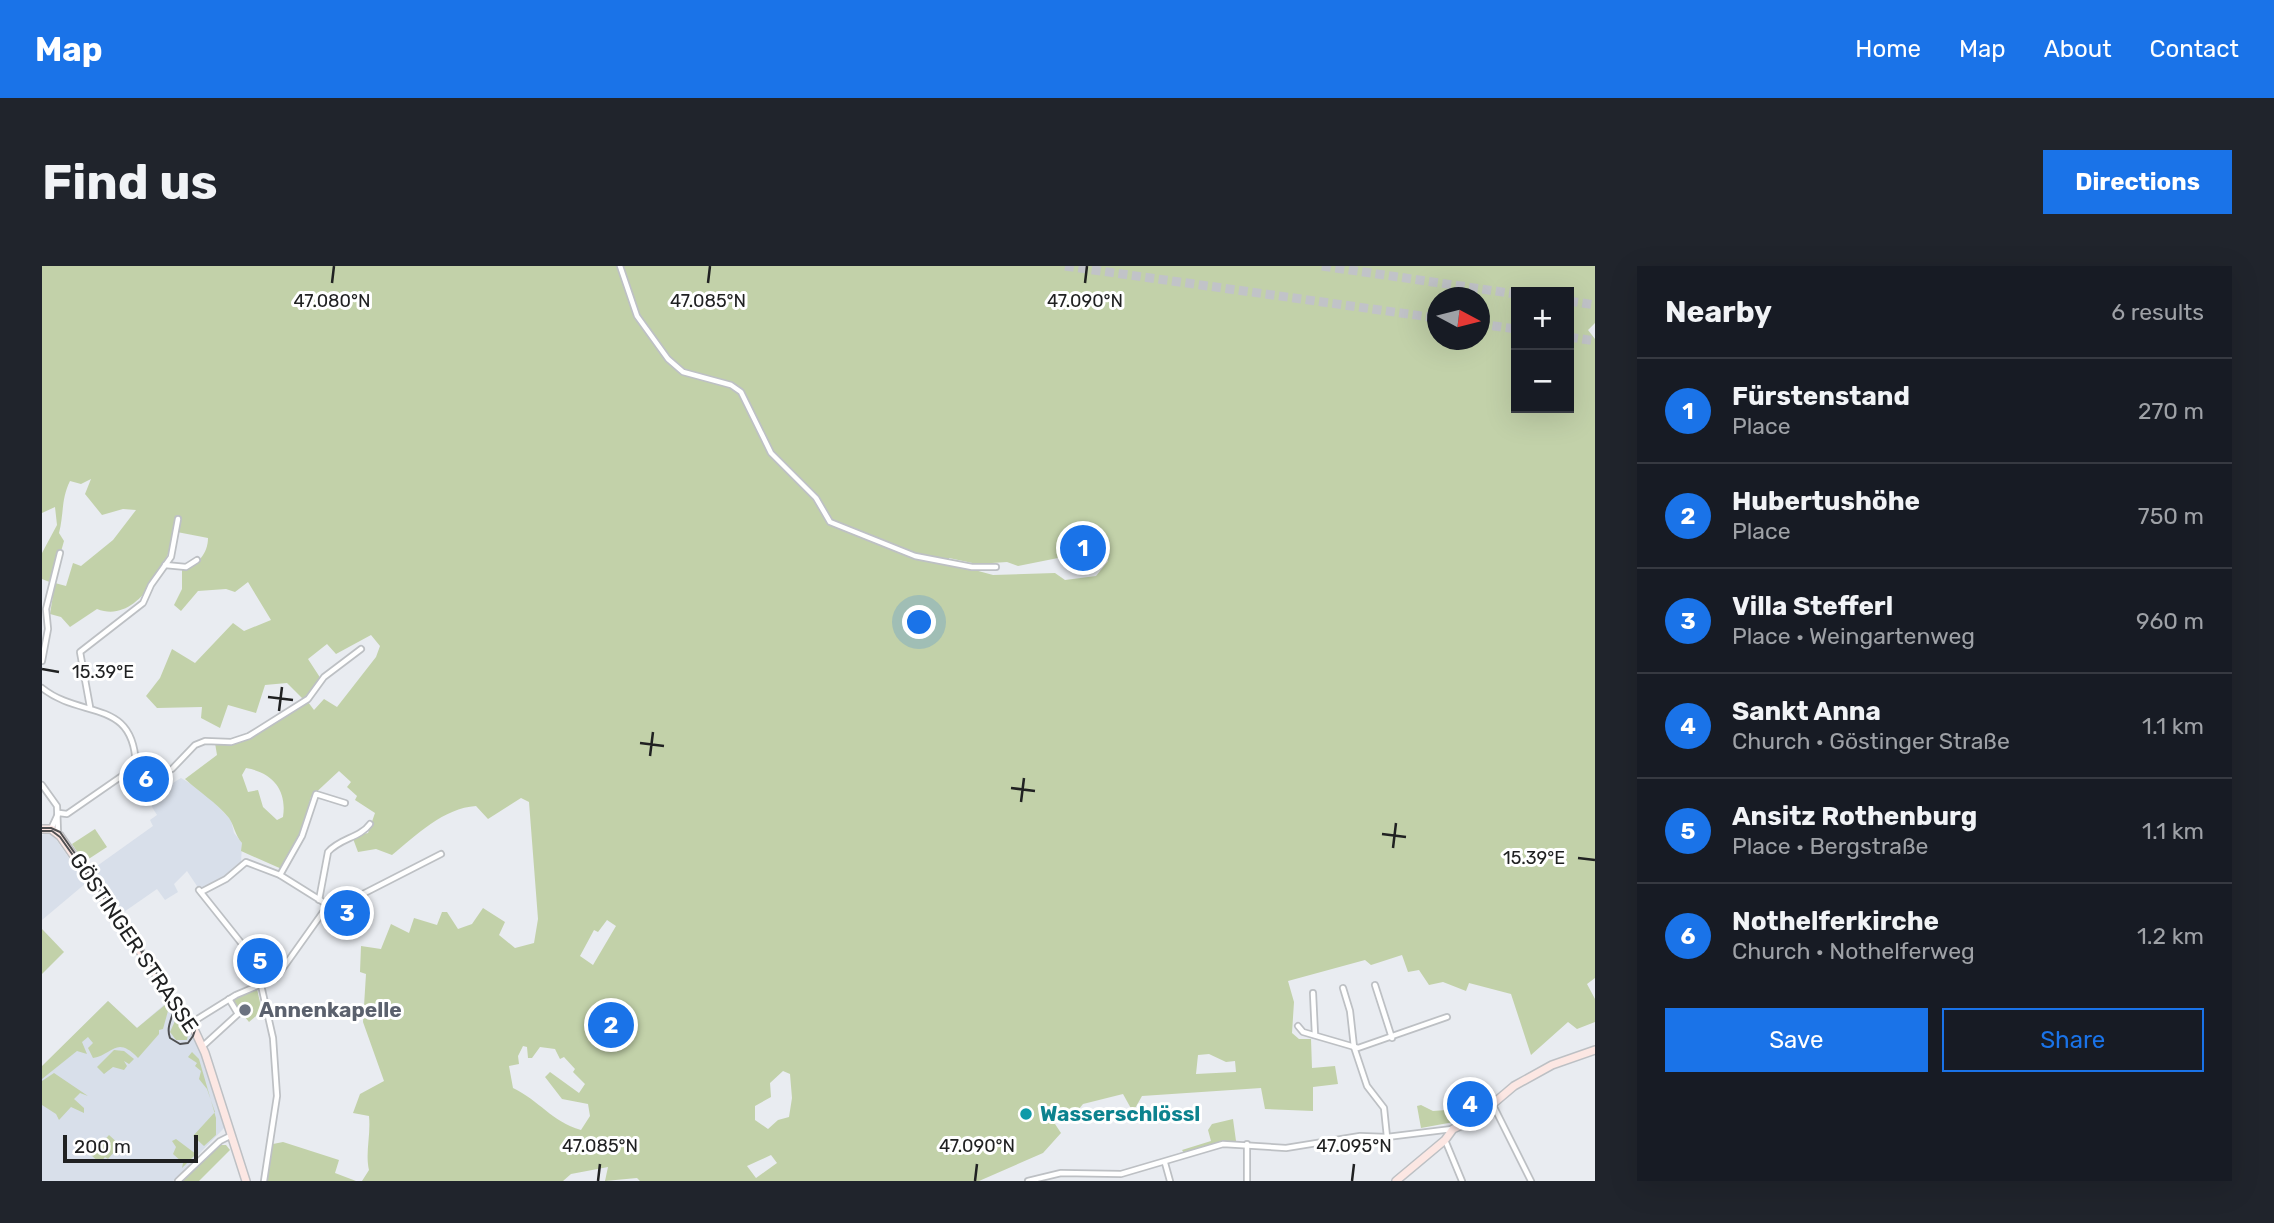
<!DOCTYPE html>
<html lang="en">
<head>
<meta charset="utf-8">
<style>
  :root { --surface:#171b24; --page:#20242c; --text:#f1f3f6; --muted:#9ea1a6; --line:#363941; --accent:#1a73e8 }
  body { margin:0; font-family:Rubik,sans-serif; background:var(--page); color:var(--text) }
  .controls { position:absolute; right:21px; top:21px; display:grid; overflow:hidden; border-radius:0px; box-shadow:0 7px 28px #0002 }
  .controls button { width:63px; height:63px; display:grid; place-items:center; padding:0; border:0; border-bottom:2px solid var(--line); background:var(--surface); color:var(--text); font:35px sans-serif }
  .compass { position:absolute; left:1385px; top:21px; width:63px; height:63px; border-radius:50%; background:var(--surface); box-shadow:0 7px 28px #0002; rotate:97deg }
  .scale { position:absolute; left:21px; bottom:18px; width:135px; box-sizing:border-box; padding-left:7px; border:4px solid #202122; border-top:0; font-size:19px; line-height:24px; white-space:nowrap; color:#202122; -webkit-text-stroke:5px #fff; paint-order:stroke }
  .you { position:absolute; left:878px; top:357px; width:24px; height:24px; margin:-18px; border:5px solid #fff; border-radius:50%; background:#1a73e8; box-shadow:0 0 0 10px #1a73e833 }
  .badge { display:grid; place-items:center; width:46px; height:46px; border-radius:50%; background:var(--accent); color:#fff; font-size:23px; font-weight:700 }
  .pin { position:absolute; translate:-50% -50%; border:4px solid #fff; box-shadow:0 2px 7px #0006 }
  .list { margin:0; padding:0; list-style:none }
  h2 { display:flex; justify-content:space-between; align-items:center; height:91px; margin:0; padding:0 28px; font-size:30px }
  h2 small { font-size:23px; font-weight:400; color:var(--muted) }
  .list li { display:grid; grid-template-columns:46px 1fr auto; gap:21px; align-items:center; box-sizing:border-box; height:105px; padding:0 28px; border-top:2px solid var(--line) }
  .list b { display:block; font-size:26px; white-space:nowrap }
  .list p { margin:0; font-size:23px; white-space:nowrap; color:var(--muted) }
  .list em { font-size:23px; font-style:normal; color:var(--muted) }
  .actions { display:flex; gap:14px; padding:21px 28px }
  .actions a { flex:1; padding:16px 0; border:2px solid var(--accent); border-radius:0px; text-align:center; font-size:24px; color:var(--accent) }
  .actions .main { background:var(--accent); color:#fff }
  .map { position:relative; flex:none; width:1553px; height:915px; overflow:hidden; border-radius:0px }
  header { display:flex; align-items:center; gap:42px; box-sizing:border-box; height:98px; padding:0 35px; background:var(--accent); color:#fff }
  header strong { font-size:33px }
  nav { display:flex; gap:38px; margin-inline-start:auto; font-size:24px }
  .intro { display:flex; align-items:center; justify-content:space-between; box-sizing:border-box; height:168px; padding:0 42px }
  h1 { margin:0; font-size:49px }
  .button { padding:18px 32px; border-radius:0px; background:var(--accent); color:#fff; font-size:24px; font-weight:700 }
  main { display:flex; gap:42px; padding:0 42px }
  aside { flex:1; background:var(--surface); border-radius:0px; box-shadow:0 7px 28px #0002 }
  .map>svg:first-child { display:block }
  .built { fill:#d8dfea }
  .green { fill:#c2d1a9; fill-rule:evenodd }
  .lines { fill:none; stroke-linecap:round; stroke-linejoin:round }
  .stream { stroke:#619eb1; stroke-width:2 }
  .highway-tunnel { stroke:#c1c3c8; stroke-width:9; stroke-dasharray:9 4.5; stroke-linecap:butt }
  .street-casing { stroke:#bdc0c4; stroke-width:8 }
  .secondary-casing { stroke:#bdc0c4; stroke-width:10 }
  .street { stroke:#fff; stroke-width:4.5 }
  .secondary { stroke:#fce7e3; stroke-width:7 }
  .tram { stroke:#4f5052; stroke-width:2 }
  .ticks { fill:none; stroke:#202122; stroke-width:2.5 }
  .worship-dot { fill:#6b7280; stroke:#fff; stroke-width:2.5 }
  .culture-dot { fill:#0f9aa8; stroke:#fff; stroke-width:2.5 }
  .labels { text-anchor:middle; stroke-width:6; stroke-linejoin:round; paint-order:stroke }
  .street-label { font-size:21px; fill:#202122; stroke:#fff }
  .worship-label { font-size:21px; font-weight:bold; fill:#5b616d; stroke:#fff; text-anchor:start }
  .culture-label { font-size:21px; font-weight:bold; fill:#0d838f; stroke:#fff; text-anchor:start }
  .ticks-label { font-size:18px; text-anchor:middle; fill:#202122; stroke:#fff; stroke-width:6; stroke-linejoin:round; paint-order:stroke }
</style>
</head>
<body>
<header>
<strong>Map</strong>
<nav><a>Home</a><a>Map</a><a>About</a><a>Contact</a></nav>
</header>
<div class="intro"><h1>Find us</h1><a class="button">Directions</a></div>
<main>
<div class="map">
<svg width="1553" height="915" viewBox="0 0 1553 915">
  <rect width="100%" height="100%" fill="#e9ecf1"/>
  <g class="built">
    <polygon points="139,512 162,526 189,554 192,567 200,577 199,598 184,613 159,626 145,605 132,618 136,626 123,634 115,623 79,648 48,605 111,560 108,554 115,549 105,533"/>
    <polygon points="5,567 11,569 44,617 0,654 0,569"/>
    <polygon points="130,732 155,772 183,861 131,915 0,915 0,801 66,735 95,762"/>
  </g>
  <g class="green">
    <path d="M0,0H1553V57L1546,64L1553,73V712L1545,718L1553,733V756L1535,763L1526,756L1489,789L1469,728L1427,717L1424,725L1401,716L1387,719L1377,704L1366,706L1360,689L1329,699L1323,694L1246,715L1252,736L1250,767L1257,773H1269L1270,802L1293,800L1296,818L1271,821V845L1223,843L1219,822L1100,830L1091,846L1081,828L1041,838L1033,848L1022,847L1013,858L1019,867L1001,887L937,915H598L595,912L563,915L566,901L529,908L521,915H320L327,904C323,887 329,869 327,850L311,847L318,828L342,815L321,756L324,708L318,706L319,680L339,683L349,658L367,667L372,652L395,659L400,646H405L416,663L430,658L441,642L463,656L457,669L473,682L492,677L496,653L487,536L479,532L446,553L434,540C402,542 374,569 350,589L334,583L316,586L310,570L326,567L333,547L313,534L315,530L305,521L309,516L297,505L269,531L257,573L242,604L199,585L200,577C193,569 192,559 187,552C174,536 157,526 143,513L175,489L173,477L199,476L266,436L272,444L282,433L295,441L334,391L338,380L329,369L294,388L285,378L266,393L279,413L261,433L245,417L223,419L214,447L186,439L178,462L159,452L160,441L115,442L104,430L118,412L130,383L153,397L191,357L202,365L229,354L206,316L193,326L184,323L156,325L139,345L132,339L140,323V303C156,300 166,287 166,272L135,266C123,298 97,359 55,343L28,361L19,351L8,348L13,317L24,320L31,297L39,300L71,274L94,244L81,243L60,249L43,228L49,213L39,218L28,215C19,233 22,248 17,267L22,275L10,317L0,313V287L15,259L13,241L0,247ZM1474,26H1527V142H1474ZM1395,32H1437V74H1395ZM1038,270L1047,281L1040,292L1065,291L1066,295L1054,310L1023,314L1013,307L951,309L907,297V292L935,298L965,296L976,300L1016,292L1019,278ZM204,502C232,507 245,525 241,551L235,554L221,541L216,524L206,526L200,509ZM565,654L574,660L551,699L538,690L552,664L556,666ZM481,780L485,781L486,792H490L498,781L513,783L518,793L522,791L533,803L531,806L543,818L537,827L508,806L503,811L520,833L546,838L548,850L539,864C509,855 498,835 471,822L467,800L477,798L476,790ZM1167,788L1184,796L1193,795L1194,806L1154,808L1156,789ZM741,805L748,808L750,832L747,851L736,854L726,863L713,854V840L729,831L728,817ZM729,889L735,897L714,912L705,900Z"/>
    <polygon points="53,563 65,581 42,596 30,578"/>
    <polygon points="0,663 22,686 0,708"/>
    <polygon points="215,723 220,745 207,756 189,734"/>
    <path d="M129,734L121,763L117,764V768L96,792C74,769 71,789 51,792L46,782L51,777L46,771L40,776L45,788L35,785L0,813V800L66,735L95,762Z"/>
    <polygon points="137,746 147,764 145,774 134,774 128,766"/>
    <polygon points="72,784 82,785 92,793 87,798 82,795 85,800 82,804 71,801 62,808 55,801"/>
    <polygon points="150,786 157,793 174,852 174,869 162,880 151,870 173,846 165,823 157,813 159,805 153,800 155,797 146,791"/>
    <polygon points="12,807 46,830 38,827 32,833 42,842 42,847 29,841 17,854 14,848 0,839 0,815"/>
    <polygon points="1379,839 1391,845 1405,844 1412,856 1379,862 1375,840"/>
    <polygon points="1191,853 1194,875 1170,878 1142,887 1140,884 1169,875 1166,864 1170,858"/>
    <polygon points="67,869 78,879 66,893 63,891 58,897 41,882 46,881 52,886"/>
    <polygon points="134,873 154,888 140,902 141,897 131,888 134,881 130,875"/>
    <polygon points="241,876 297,894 293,907 314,915 223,915 231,878"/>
    <polygon points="176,879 184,879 188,884 157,915 141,915"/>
  </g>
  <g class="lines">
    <polyline class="stream" points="287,636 300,633"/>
    <g class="highway-tunnel">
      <polyline points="1023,0 1395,52"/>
      <polyline points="1280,0 1474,28"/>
      <polyline points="1527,35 1553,39"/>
      <polyline points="1437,58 1474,63"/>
      <polyline points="1527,71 1553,75"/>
    </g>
    <g class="street-casing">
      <g id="street">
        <polyline points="578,0 595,50 626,93 641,106 689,119 699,126 729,187 774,232 788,256 873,290 930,301 954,301"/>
        <polyline points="123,299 144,301 155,294"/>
        <polyline points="0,395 6,363 4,343 18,287"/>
        <path d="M0,422C40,454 93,431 94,502"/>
        <polyline points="48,441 38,386 101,337 109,319 129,291 136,253"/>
        <polyline points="87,505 102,529"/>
        <polyline points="0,519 15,540 16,567"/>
        <polyline points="17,547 25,548 87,505 94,502 122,506 130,503 153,479 163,475 189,476 207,470 266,433 282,411 319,383"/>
        <polyline points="9,563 16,548"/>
        <polyline points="238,609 260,570 274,528 303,537"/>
        <polyline points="157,624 208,688 219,719 231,772 235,830 222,915"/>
        <polyline points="159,626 184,613 204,596 238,609 286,639 313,632 399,588"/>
        <path d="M277,634L286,586C298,572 318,572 328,558"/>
        <polyline points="1333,719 1350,772"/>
        <polyline points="1301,722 1308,745 1312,781 1325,820 1342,842 1345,871"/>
        <polyline points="1271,727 1273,769"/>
        <polyline points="149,757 194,729 234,712 286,639"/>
        <polyline points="1256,760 1261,766 1316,782 1405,751"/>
        <polyline points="161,780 196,748 187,733"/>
        <polyline points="1451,839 1489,915"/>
        <polyline points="1403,874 1420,915"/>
        <polyline points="1123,897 1128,915"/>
        <polyline points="136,915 178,875 188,870"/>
        <polyline points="986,915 1019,907 1079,908 1181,878 1244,882 1318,870 1345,871 1410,863"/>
        <polyline points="1205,915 1205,878"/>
      </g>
    </g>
    <g class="secondary-casing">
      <g id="secondary">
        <polyline points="0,563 9,563 18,570 152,763 163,787 204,915"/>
        <polyline points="1354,915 1403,874 1411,863 1433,853 1472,820 1510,799 1553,784"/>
      </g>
    </g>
    <use href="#street" class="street"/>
    <use href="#secondary" class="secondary"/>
    <path class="tram" d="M0,562H9L18,566L148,753L153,764L151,770L146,777L138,778L128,772C122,756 138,746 130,729L18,571L10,565H0"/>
  </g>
  <path class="ticks" d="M290,17L292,0M666,17L668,0M1043,17L1045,0M0,403L17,406M226,431L251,434M237,445L240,421M598,477L622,480M608,490L611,466M969,522L993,525M979,536L982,512M1340,568L1364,571M1351,582L1354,557M1536,592L1553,594M556,915L558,898M933,915L935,898M1310,915L1312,898"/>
  <circle class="worship-dot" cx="203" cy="744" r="7"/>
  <circle class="culture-dot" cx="984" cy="848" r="7"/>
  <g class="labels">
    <g class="street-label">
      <text transform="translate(92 677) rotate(56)" y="7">GÖSTINGER STRASSE</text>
    </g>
    <g class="worship-label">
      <text x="217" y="751">Annenkapelle</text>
    </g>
    <g class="culture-label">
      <text x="998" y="855">Wasserschlössl</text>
    </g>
  </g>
  <g class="ticks-label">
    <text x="290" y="41">47.080°N</text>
    <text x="666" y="41">47.085°N</text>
    <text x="1043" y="41">47.090°N</text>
    <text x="61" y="412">15.39°E</text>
    <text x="1492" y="598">15.39°E</text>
    <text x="558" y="886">47.085°N</text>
    <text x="935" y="886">47.090°N</text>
    <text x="1312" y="886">47.095°N</text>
  </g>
</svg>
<div class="controls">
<button>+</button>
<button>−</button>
</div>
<svg class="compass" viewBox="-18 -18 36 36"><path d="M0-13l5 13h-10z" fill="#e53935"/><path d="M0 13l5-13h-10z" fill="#9ea1a6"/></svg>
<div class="scale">200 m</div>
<div class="you"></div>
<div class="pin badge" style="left:1041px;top:282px">1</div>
<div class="pin badge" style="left:569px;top:759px">2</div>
<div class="pin badge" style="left:305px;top:647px">3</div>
<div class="pin badge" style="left:1428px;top:838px">4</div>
<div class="pin badge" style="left:218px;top:695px">5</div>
<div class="pin badge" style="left:104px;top:513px">6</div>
</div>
<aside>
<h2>Nearby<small>6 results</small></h2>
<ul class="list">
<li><span class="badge">1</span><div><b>Fürstenstand</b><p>Place</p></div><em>270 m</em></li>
<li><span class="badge">2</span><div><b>Hubertushöhe</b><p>Place</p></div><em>750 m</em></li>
<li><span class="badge">3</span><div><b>Villa Stefferl</b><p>Place · Weingartenweg</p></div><em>960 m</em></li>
<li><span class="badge">4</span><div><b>Sankt Anna</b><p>Church · Göstinger Straße</p></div><em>1.1 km</em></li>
<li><span class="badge">5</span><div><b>Ansitz Rothenburg</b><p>Place · Bergstraße</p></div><em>1.1 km</em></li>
<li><span class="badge">6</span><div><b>Nothelferkirche</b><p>Church · Nothelferweg</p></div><em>1.2 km</em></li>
</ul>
<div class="actions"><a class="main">Save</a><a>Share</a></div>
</aside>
</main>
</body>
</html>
